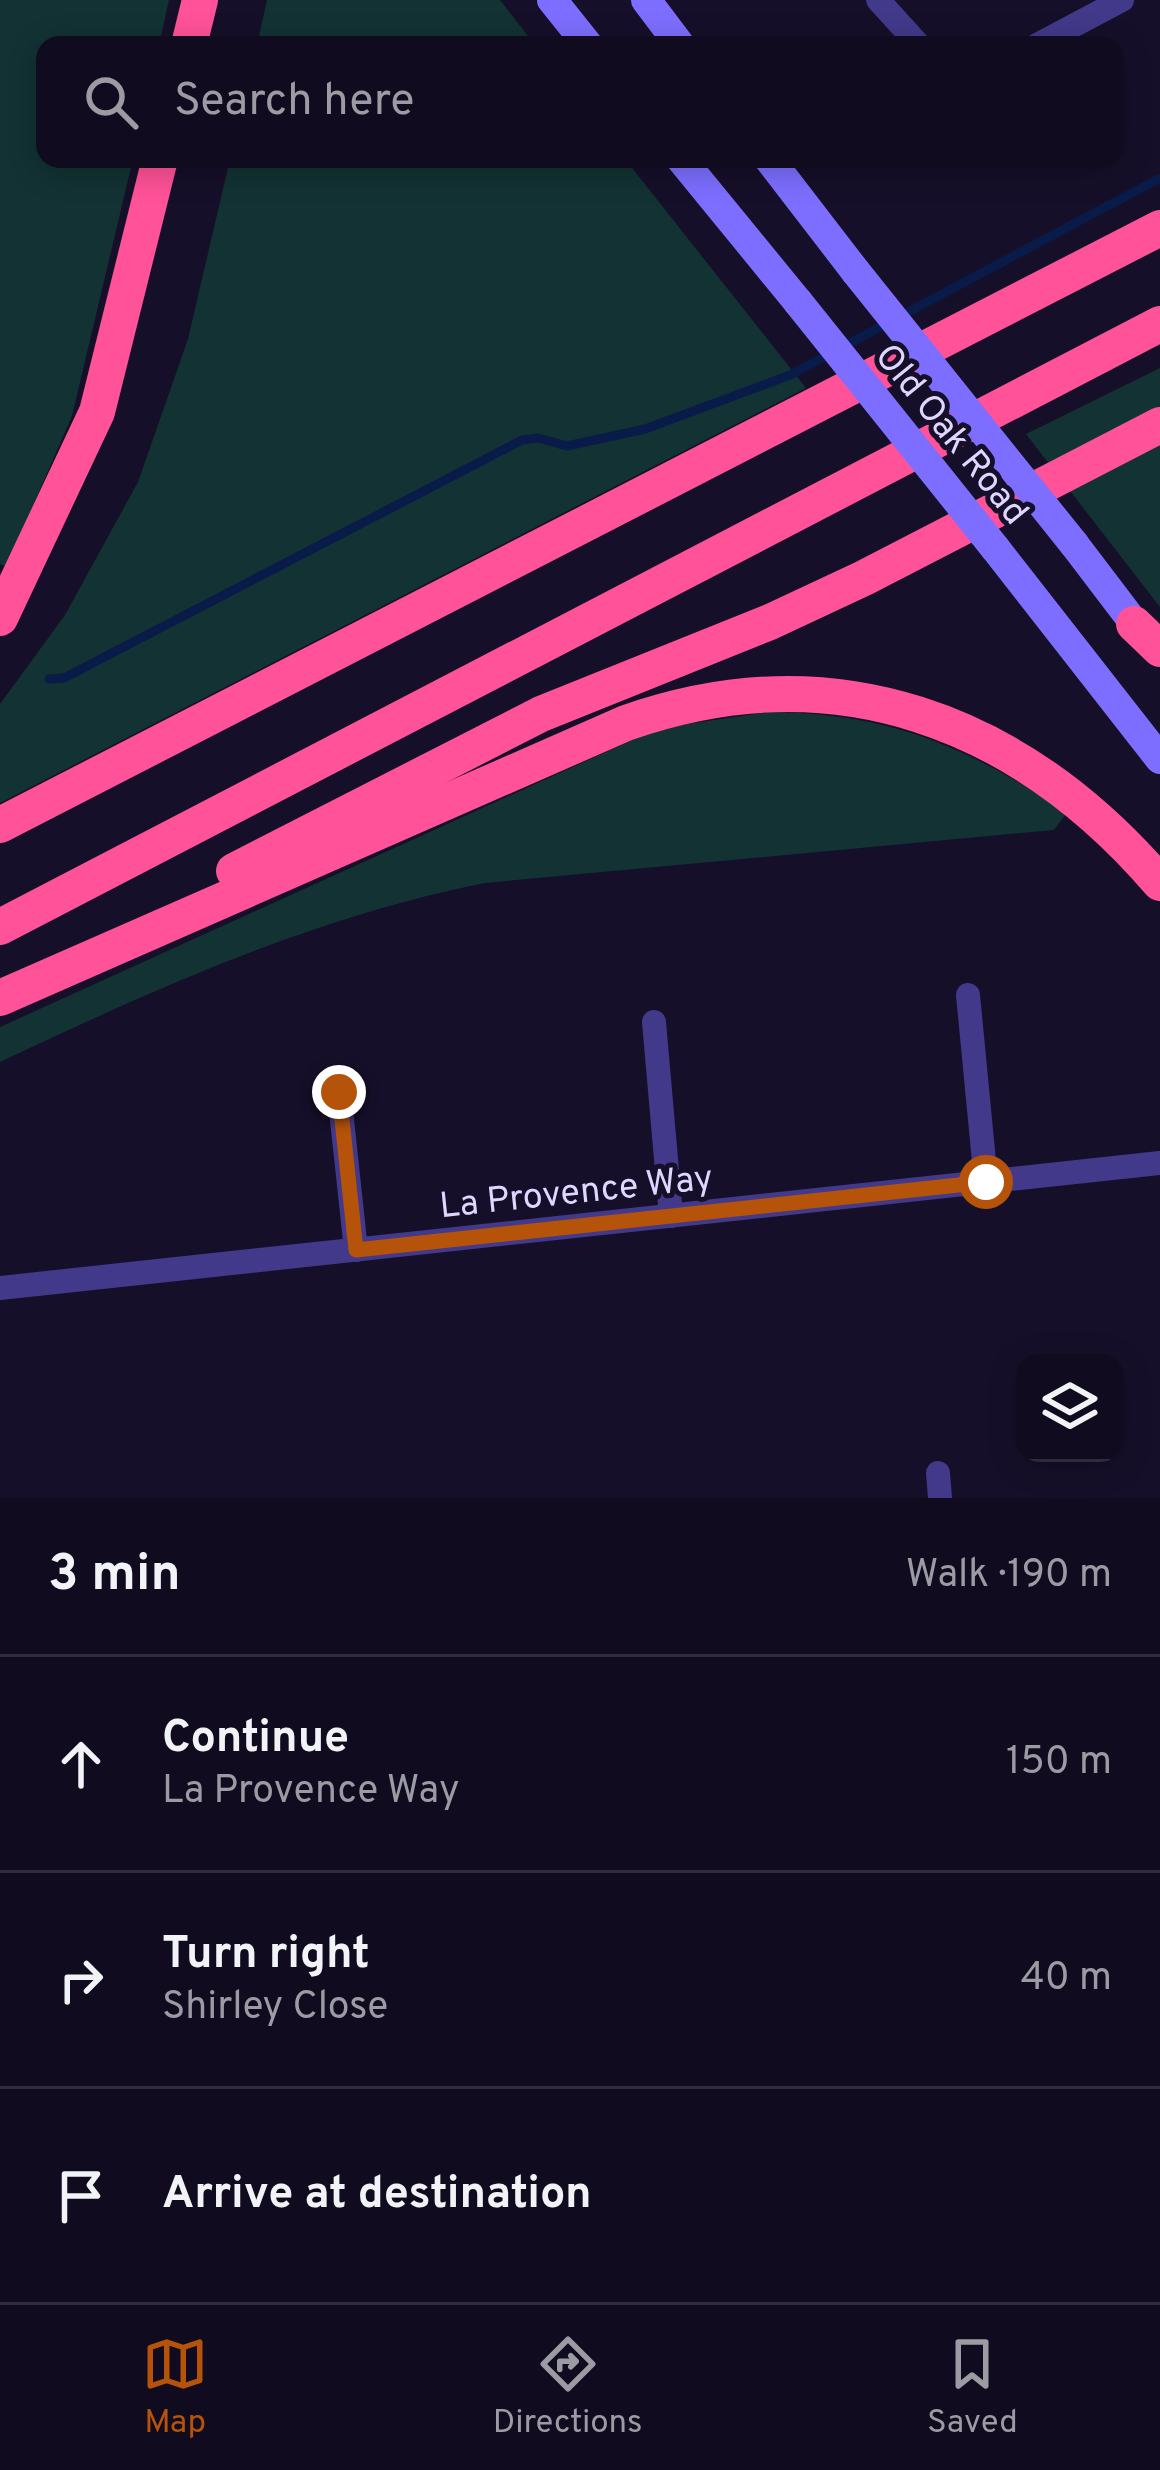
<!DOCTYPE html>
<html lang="en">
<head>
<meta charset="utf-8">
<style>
  :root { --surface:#100b1f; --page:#191428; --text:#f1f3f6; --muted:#9c9ba4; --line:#302b3d; --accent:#b45309 }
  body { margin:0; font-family:Overpass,sans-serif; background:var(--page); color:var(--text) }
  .controls { position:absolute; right:36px; bottom:36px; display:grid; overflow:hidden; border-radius:24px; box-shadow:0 6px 30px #0003 }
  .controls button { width:108px; height:108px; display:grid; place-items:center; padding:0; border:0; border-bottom:3px solid var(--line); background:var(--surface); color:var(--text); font:60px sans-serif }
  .stop { position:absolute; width:36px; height:36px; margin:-27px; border:9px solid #b45309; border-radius:50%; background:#fff }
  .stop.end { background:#b45309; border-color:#fff; box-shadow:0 3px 12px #0008 }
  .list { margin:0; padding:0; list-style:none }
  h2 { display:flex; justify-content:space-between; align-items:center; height:156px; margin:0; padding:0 48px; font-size:51px }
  h2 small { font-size:39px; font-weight:400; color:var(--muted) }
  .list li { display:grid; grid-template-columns:78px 1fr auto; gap:36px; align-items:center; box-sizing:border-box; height:216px; padding:0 48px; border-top:3px solid var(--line) }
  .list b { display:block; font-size:45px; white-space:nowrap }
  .list p { margin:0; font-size:39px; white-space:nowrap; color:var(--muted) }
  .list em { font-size:39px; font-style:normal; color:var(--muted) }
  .icon { flex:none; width:66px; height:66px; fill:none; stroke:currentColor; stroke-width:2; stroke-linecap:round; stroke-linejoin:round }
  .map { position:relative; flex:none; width:1160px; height:1498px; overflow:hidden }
  .search { position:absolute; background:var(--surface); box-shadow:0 6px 30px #0003; left:36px; right:36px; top:36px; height:132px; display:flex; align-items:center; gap:30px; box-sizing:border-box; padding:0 42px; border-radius:24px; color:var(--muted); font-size:45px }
  .sheet { height:804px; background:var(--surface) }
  nav { display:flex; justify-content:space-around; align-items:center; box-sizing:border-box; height:168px; border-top:3px solid var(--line); background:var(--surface); font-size:33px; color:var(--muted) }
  nav a { display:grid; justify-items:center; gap:6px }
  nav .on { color:var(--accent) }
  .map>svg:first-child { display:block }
  .green { fill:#123233 }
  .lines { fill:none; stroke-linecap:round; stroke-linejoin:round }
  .stream { stroke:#091b49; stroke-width:9 }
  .street { stroke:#42398a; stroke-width:24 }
  .secondary { stroke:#7d6eff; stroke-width:30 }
  .highway { stroke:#ff5298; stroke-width:36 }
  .secondary-bridge { stroke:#7d6eff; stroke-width:30 }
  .route { stroke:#b45309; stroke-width:15 }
  .labels { text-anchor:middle; stroke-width:10; stroke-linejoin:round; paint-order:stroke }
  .street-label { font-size:36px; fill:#dfd7ff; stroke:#160f29 }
</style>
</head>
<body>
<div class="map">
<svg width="1160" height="1498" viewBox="0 0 1160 1498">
  <rect width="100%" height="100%" fill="#160f29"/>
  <g class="green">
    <polygon points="0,0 169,0 159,45 45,45 45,159 133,159 72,416 6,567 0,564"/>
    <polygon points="267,0 500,0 535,45 257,45"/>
    <polygon points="230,159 625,159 806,388 0,803 0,704 65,615 138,482 188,339"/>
    <polygon points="1160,368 1160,607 1026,434"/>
    <path d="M770,712C889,713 969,747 1067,813L1054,830L485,883C314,917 157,988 0,1062V1027L639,737L680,725Z"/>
  </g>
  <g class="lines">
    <polyline class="stream" points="49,679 64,678 522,440 538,438 567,446 645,429 790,375 1160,178"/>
    <g class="street">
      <polyline points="878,0 919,45"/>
      <polyline points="1037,45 1122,0"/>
      <polyline points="968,995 986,1182"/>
      <polyline points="654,1022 671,1216"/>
      <polyline points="339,1092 356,1250"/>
      <polyline points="0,1288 1160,1163"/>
      <polyline points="938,1473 940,1498"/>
    </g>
    <g class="secondary">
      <polyline points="552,0 588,45"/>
      <polyline points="646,0 680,45"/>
      <polyline points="681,159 798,302"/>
      <polyline points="769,159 856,272"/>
      <polyline points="1074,544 1147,640"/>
      <polyline points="995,548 1160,759"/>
    </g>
    <g class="highway">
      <polyline points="189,45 200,0"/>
      <polyline points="0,618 97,412 160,159"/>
      <polyline points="1134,624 1160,649"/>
      <polyline points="0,825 1160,228"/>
      <polyline points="234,871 541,714 770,622 864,578 1160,425"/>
      <polyline points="0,927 1160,324"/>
      <path d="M0,998L626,723C834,650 1020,720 1160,883"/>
    </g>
    <g class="secondary-bridge">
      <polyline points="856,272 1074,544"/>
      <polyline points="798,302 995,548"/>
    </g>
  </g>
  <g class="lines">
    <polyline class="route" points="339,1092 356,1250 986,1182"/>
  </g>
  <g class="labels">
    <g class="street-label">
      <text transform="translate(953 433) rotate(51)" y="13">Old Oak Road</text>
      <text transform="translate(576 1190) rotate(-6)" y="13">La Provence Way</text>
    </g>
  </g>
</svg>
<div class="controls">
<button><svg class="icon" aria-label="layers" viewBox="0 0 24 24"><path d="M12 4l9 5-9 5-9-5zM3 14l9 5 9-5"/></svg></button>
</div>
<div class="stop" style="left:986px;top:1182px"></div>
<div class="stop end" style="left:339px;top:1092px"></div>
<div class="search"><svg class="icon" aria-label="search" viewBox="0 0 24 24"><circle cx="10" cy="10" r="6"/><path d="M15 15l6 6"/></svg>Search here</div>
</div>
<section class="sheet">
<h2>3 min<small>Walk · 190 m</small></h2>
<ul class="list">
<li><svg class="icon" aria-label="ahead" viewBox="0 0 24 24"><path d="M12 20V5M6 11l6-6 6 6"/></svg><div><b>Continue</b><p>La Provence Way</p></div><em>150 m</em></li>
<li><svg class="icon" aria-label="right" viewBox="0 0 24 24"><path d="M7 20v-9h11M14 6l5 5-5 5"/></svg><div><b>Turn right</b><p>Shirley Close</p></div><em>40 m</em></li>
<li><svg class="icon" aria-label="arrive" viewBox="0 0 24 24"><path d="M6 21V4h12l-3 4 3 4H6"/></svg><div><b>Arrive at destination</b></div></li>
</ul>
</section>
<nav>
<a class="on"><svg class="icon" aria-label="map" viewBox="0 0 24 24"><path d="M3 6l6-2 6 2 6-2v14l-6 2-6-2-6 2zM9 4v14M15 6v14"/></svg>Map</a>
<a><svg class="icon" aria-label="directions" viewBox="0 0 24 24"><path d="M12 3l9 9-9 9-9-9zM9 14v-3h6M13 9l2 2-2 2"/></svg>Directions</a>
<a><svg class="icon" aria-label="saved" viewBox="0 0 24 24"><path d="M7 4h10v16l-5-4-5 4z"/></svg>Saved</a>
</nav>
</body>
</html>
